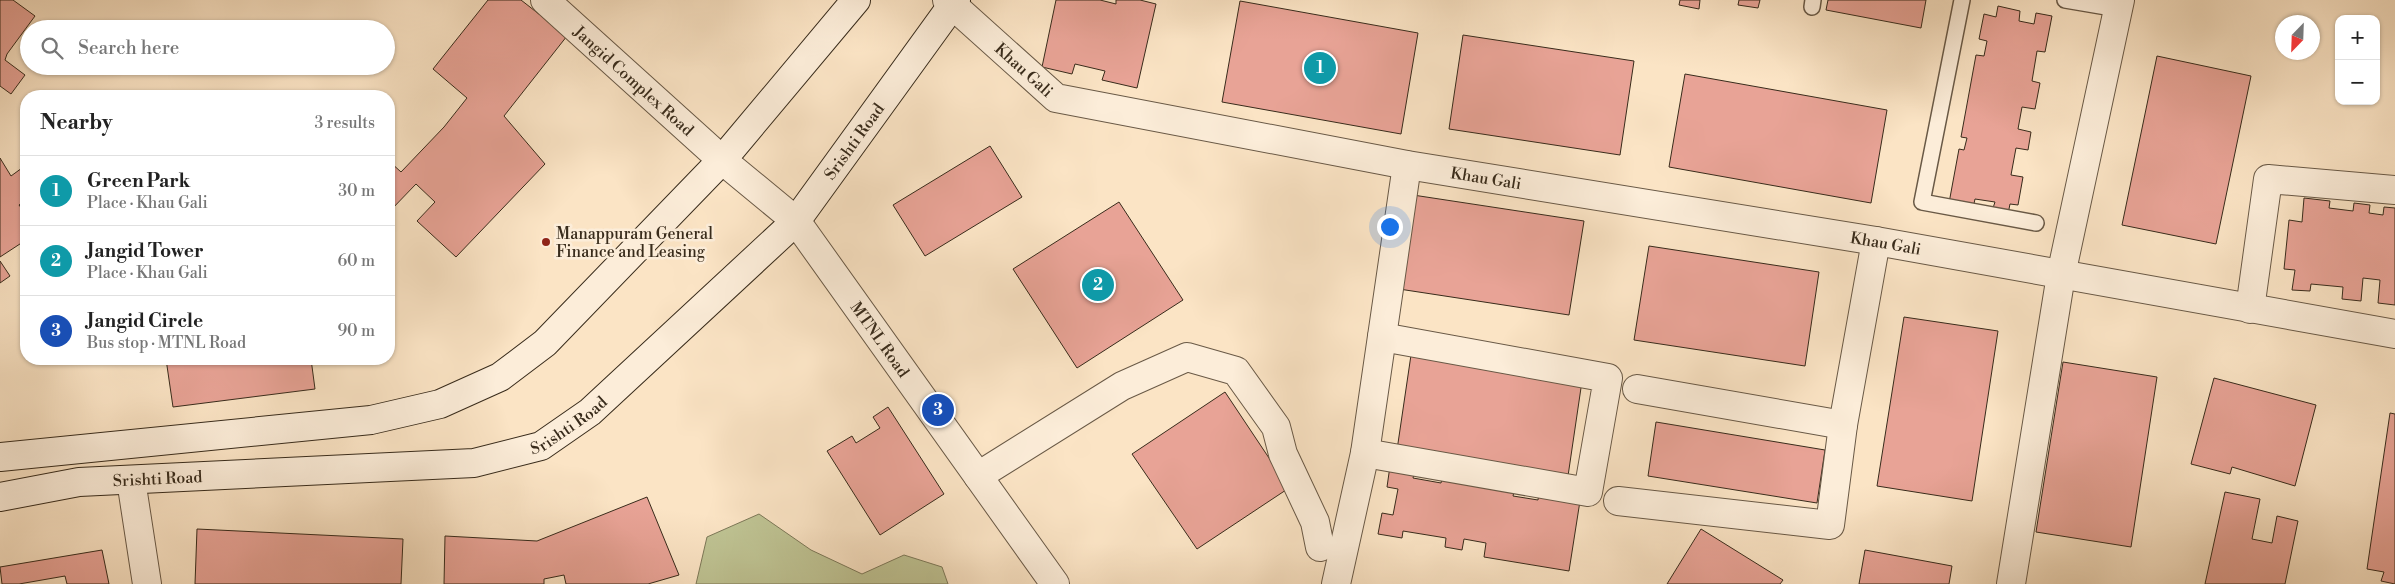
<!DOCTYPE html>
<html lang="en">
<head>
<meta charset="utf-8">
<style>
  :root { --surface:#fff; --page:#f2f2f2; --text:#222; --muted:#767676; --line:#e0e0e0; --accent:#0f766e }
  body { margin:0; font-family:"Libre Bodoni",serif; background:var(--page); color:var(--text) }
  .controls { position:absolute; right:15px; top:15px; display:grid; overflow:hidden; border-radius:10px; box-shadow:0 1px 4px #0004 }
  .controls button { width:45px; height:45px; display:grid; place-items:center; padding:0; border:0; border-bottom:1px solid var(--line); background:var(--surface); color:var(--text); font:25px sans-serif }
  .compass { position:absolute; left:2275px; top:15px; width:45px; height:45px; border-radius:50%; background:var(--surface); box-shadow:0 1px 4px #0004; rotate:203deg }
  .you { position:absolute; left:1389px; top:226px; width:18px; height:18px; margin:-12px; border:4px solid #fff; border-radius:50%; background:#1a73e8; box-shadow:0 0 0 8px #1a73e833 }
  .badge { display:grid; place-items:center; width:32px; height:32px; border-radius:50%; background:var(--accent); color:#fff; font-size:16px; font-weight:700 }
  .pin { position:absolute; translate:-50% -50%; border:2px solid #fff; box-shadow:0 1px 5px #0006 }
  .list { margin:0; padding:0; list-style:none }
  h2 { display:flex; justify-content:space-between; align-items:center; height:65px; margin:0; padding:0 20px; font-size:21px }
  h2 small { font-size:16px; font-weight:400; color:var(--muted) }
  .list li { display:grid; grid-template-columns:32px 1fr auto; gap:15px; align-items:center; box-sizing:border-box; height:70px; padding:0 20px; border-top:1px solid var(--line) }
  .list b { display:block; font-size:19px; white-space:nowrap }
  .list p { margin:0; font-size:16px; white-space:nowrap; color:var(--muted) }
  .list em { font-size:16px; font-style:normal; color:var(--muted) }
  .icon { flex:none; width:28px; height:28px; fill:none; stroke:currentColor; stroke-width:2; stroke-linecap:round; stroke-linejoin:round }
  .map { position:relative; flex:none; width:2395px; height:584px; overflow:hidden }
  .search { position:absolute; background:var(--surface); box-shadow:0 1px 4px #0004; left:20px; top:20px; width:375px; height:55px; display:flex; align-items:center; gap:12px; box-sizing:border-box; padding:0 18px; border-radius:28px; color:var(--muted); font-size:19px }
  .panel { position:absolute; background:var(--surface); box-shadow:0 1px 4px #0004; left:20px; top:90px; width:375px; height:275px; border-radius:20px }
  .map>svg:first-child { display:block }
  .green { fill:#bfc494; stroke:#7c7858 }
  .building { fill:#e8a396; stroke:#382b1b }
  .lines { fill:none; stroke-linecap:round; stroke-linejoin:round }
  .service-casing { stroke:#695946; stroke-width:18 }
  .minor-casing { stroke:#695946; stroke-width:30 }
  .tertiary-casing { stroke:#695946; stroke-width:30 }
  .secondary-casing { stroke:#382b1b; stroke-width:30 }
  .service { stroke:#fcedd9; stroke-width:15 }
  .minor { stroke:#fcedd9; stroke-width:28 }
  .tertiary { stroke:#fcedd9; stroke-width:28 }
  .secondary { stroke:#fcedd9; stroke-width:28 }
  .poi-dot { fill:#8f2418; stroke:#fcedd9; stroke-width:2 }
  .labels { text-anchor:middle; stroke-width:5; stroke-linejoin:round; paint-order:stroke }
  .street-label { font-size:16px; fill:#382b1b; stroke:#fcedd9 }
  .poi-label { font-size:16px; fill:#382b1b; stroke:#fcedd9; text-anchor:start }
</style>
</head>
<body>
<div class="map">
<svg width="2395" height="584" viewBox="0 0 2395 584">
  <rect width="100%" height="100%" fill="#fbe4c5"/>
  <filter id="stains"><feTurbulence type="fractalNoise" baseFrequency=".004" numOctaves="4"/><feColorMatrix values="0 0 0 0 .2 0 0 0 0 .09 0 0 0 0 .02 0 0 0 .5 -.17"/></filter>
  <radialGradient id="worn" r=".72"><stop offset=".6" stop-color="#630" stop-opacity="0"/><stop offset="1" stop-color="#630" stop-opacity=".3"/></radialGradient>
  <polygon class="green" points="759,514 811,550 862,574 904,555 942,567 948,584 696,584 707,537"/>
  <g class="building">
    <polygon points="0,0 13,0 35,16 7,54 5,60 25,75 11,94 0,86"/>
    <polygon points="488,0 521,0 567,36 504,116 545,164 456,257 417,221 435,202 416,184 389,212 389,161 401,172 444,127 467,98 433,69"/>
    <polygon points="1056,0 1100,0 1116,4 1116,0 1140,0 1156,4 1137,88 1102,80 1105,71 1075,64 1072,74 1042,67"/>
    <polygon points="1680,0 1700,0 1699,9 1679,5"/>
    <polygon points="1739,0 1760,0 1758,8 1738,5"/>
    <polygon points="1828,0 1926,0 1921,28 1826,10"/>
    <polygon points="1240,1 1418,33 1401,134 1222,102"/>
    <polygon points="1998,6 2020,11 2019,21 2034,24 2036,13 2052,16 2045,52 2037,51 2032,81 2040,83 2035,109 2022,107 2018,129 2031,132 2028,150 2016,148 2011,175 2023,177 2018,205 2010,204 2008,214 1992,211 1995,202 1975,199 1973,208 1949,203 1959,149 1964,150 1967,138 1961,137 1976,55 1984,56 1987,41 1979,39 1984,14 1996,17"/>
    <polygon points="1463,35 1634,61 1620,155 1449,129"/>
    <polygon points="2157,56 2251,76 2216,244 2122,225"/>
    <polygon points="1685,74 1887,110 1871,203 1669,167"/>
    <polygon points="990,146 1022,197 925,256 893,205"/>
    <polygon points="0,158 11,176 22,168 26,175 26,200 19,205 26,214 26,240 0,257"/>
    <polygon points="1413,195 1584,221 1569,315 1399,289"/>
    <polygon points="2304,198 2330,201 2329,208 2353,211 2354,203 2370,205 2369,213 2383,215 2384,207 2395,208 2395,305 2378,303 2380,280 2363,278 2361,301 2342,299 2343,287 2311,284 2310,291 2292,290 2295,270 2284,269 2289,220 2302,222"/>
    <polygon points="1119,202 1183,300 1077,368 1013,269"/>
    <polygon points="1649,246 1819,272 1805,366 1634,340"/>
    <polygon points="0,261 10,276 0,283"/>
    <polygon points="1904,317 1998,331 1972,501 1877,486"/>
    <polygon points="1411,355 1582,381 1568,476 1397,450"/>
    <polygon points="166,359 311,359 315,389 173,407"/>
    <polygon points="2063,362 2157,377 2131,547 2036,532"/>
    <polygon points="2214,378 2316,405 2295,486 2232,467 2230,474 2191,464"/>
    <polygon points="1225,392 1289,488 1197,549 1132,454"/>
    <polygon points="888,407 944,494 880,535 827,451 852,436 856,443 880,428 873,417"/>
    <polygon points="2390,413 2395,414 2395,584 2381,581 2384,572 2367,569"/>
    <polygon points="1656,422 1825,450 1817,503 1648,476"/>
    <polygon points="1390,466 1415,470 1413,478 1441,483 1442,479 1514,492 1513,496 1538,500 1539,493 1580,501 1569,571 1484,557 1486,543 1464,539 1462,550 1445,547 1446,538 1403,531 1402,538 1378,534 1382,513 1393,515 1398,489 1387,487"/>
    <polygon points="2225,492 2260,499 2252,539 2272,543 2277,516 2298,521 2285,584 2205,584"/>
    <polygon points="647,497 679,575 648,584 566,584 564,575 544,579 544,584 444,584 445,536 537,541"/>
    <polygon points="197,529 403,539 401,584 195,584"/>
    <polygon points="1701,529 1783,580 1780,584 1667,584"/>
    <polygon points="102,550 109,584 67,584 65,576 19,584 2,584 0,567"/>
    <polygon points="1865,550 1952,566 1949,584 1859,584"/>
  </g>
  <g class="lines">
    <g class="service-casing">
      <g id="service">
        <polyline points="1962,0 1922,202 2036,223"/>
        <polyline points="2065,0 2118,9"/>
        <polyline points="1812,7 1813,0"/>
      </g>
    </g>
    <g class="minor-casing">
      <g id="minor">
        <path id="s1" d="M545,0L722,160"/>
        <path id="s2" d="M947,0L1056,98L1407,165L1876,241L2395,334"/>
        <polyline points="2250,309 2268,179 2395,190"/>
        <polyline points="1637,389 1843,425"/>
        <polyline points="1365,453 1588,492 1608,378 1382,337"/>
        <polyline points="978,476 1122,386 1187,357 1236,371 1276,427 1283,454 1315,522 1320,547"/>
        <polyline points="131,480 147,584"/>
        <polyline points="1618,501 1830,525 1843,425 1876,241"/>
        <polyline points="1336,584 1365,453 1407,165"/>
        <polyline points="2011,584 2061,275 2120,0"/>
      </g>
    </g>
    <g class="tertiary-casing">
      <g id="tertiary">
        <path id="s3" d="M722,160L796,221L1055,584"/>
      </g>
    </g>
    <g class="secondary-casing">
      <g id="secondary">
        <polyline points="0,457 371,420 440,404 500,377 545,343 722,160 856,0"/>
        <path id="s4" d="M0,497L79,482L474,463L541,446L590,412L796,221L956,0"/>
      </g>
    </g>
    <use href="#service" class="service"/>
    <use href="#minor" class="minor"/>
    <use href="#tertiary" class="tertiary"/>
    <use href="#secondary" class="secondary"/>
  </g>
  <circle class="poi-dot" cx="546" cy="242" r="5"/>
  <g class="labels">
    <g class="street-label">
      <text dy="6" stroke="none"><textPath href="#s2" startOffset="104">Khau Gali</textPath></text>
      <text dy="6" stroke="none"><textPath href="#s1" startOffset="120">Jangid Complex Road</textPath></text>
      <text dy="6" stroke="none"><textPath href="#s4" startOffset="984">Srishti Road</textPath></text>
      <text dy="6" stroke="none"><textPath href="#s2" startOffset="584">Khau Gali</textPath></text>
      <text dy="6" stroke="none"><textPath href="#s2" startOffset="989">Khau Gali</textPath></text>
      <text dy="6" stroke="none"><textPath href="#s3" startOffset="241">MTNL Road</textPath></text>
      <text dy="6" stroke="none"><textPath href="#s4" startOffset="579">Srishti Road</textPath></text>
      <text dy="6" stroke="none"><textPath href="#s4" startOffset="159">Srishti Road</textPath></text>
    </g>
    <g class="poi-label">
      <text x="556" y="239">Manappuram General<tspan x="556" dy="18">Finance and Leasing</tspan></text>
    </g>
  </g>
  <rect width="100%" height="100%" filter="url(#stains)"/>
  <rect width="100%" height="100%" fill="url(#worn)"/>
</svg>
<div class="controls">
<button>+</button>
<button>−</button>
</div>
<svg class="compass" viewBox="-18 -18 36 36"><path d="M0-13l5 13h-10z" fill="#e53935"/><path d="M0 13l5-13h-10z" fill="#767676"/></svg>
<div class="you"></div>
<div class="pin badge" style="left:1320px;top:68px;background:#0f9aa8">1</div>
<div class="pin badge" style="left:1098px;top:285px;background:#0f9aa8">2</div>
<div class="pin badge" style="left:938px;top:410px;background:#1a4fb4">3</div>
<div class="search"><svg class="icon" aria-label="search" viewBox="0 0 24 24"><circle cx="10" cy="10" r="6"/><path d="M15 15l6 6"/></svg>Search here</div>
<section class="panel">
<h2>Nearby<small>3 results</small></h2>
<ul class="list">
<li><span class="badge" style="background:#0f9aa8">1</span><div><b>Green Park</b><p>Place · Khau Gali</p></div><em>30 m</em></li>
<li><span class="badge" style="background:#0f9aa8">2</span><div><b>Jangid Tower</b><p>Place · Khau Gali</p></div><em>60 m</em></li>
<li><span class="badge" style="background:#1a4fb4">3</span><div><b>Jangid Circle</b><p>Bus stop · MTNL Road</p></div><em>90 m</em></li>
</ul>
</section>
</div>
</body>
</html>
